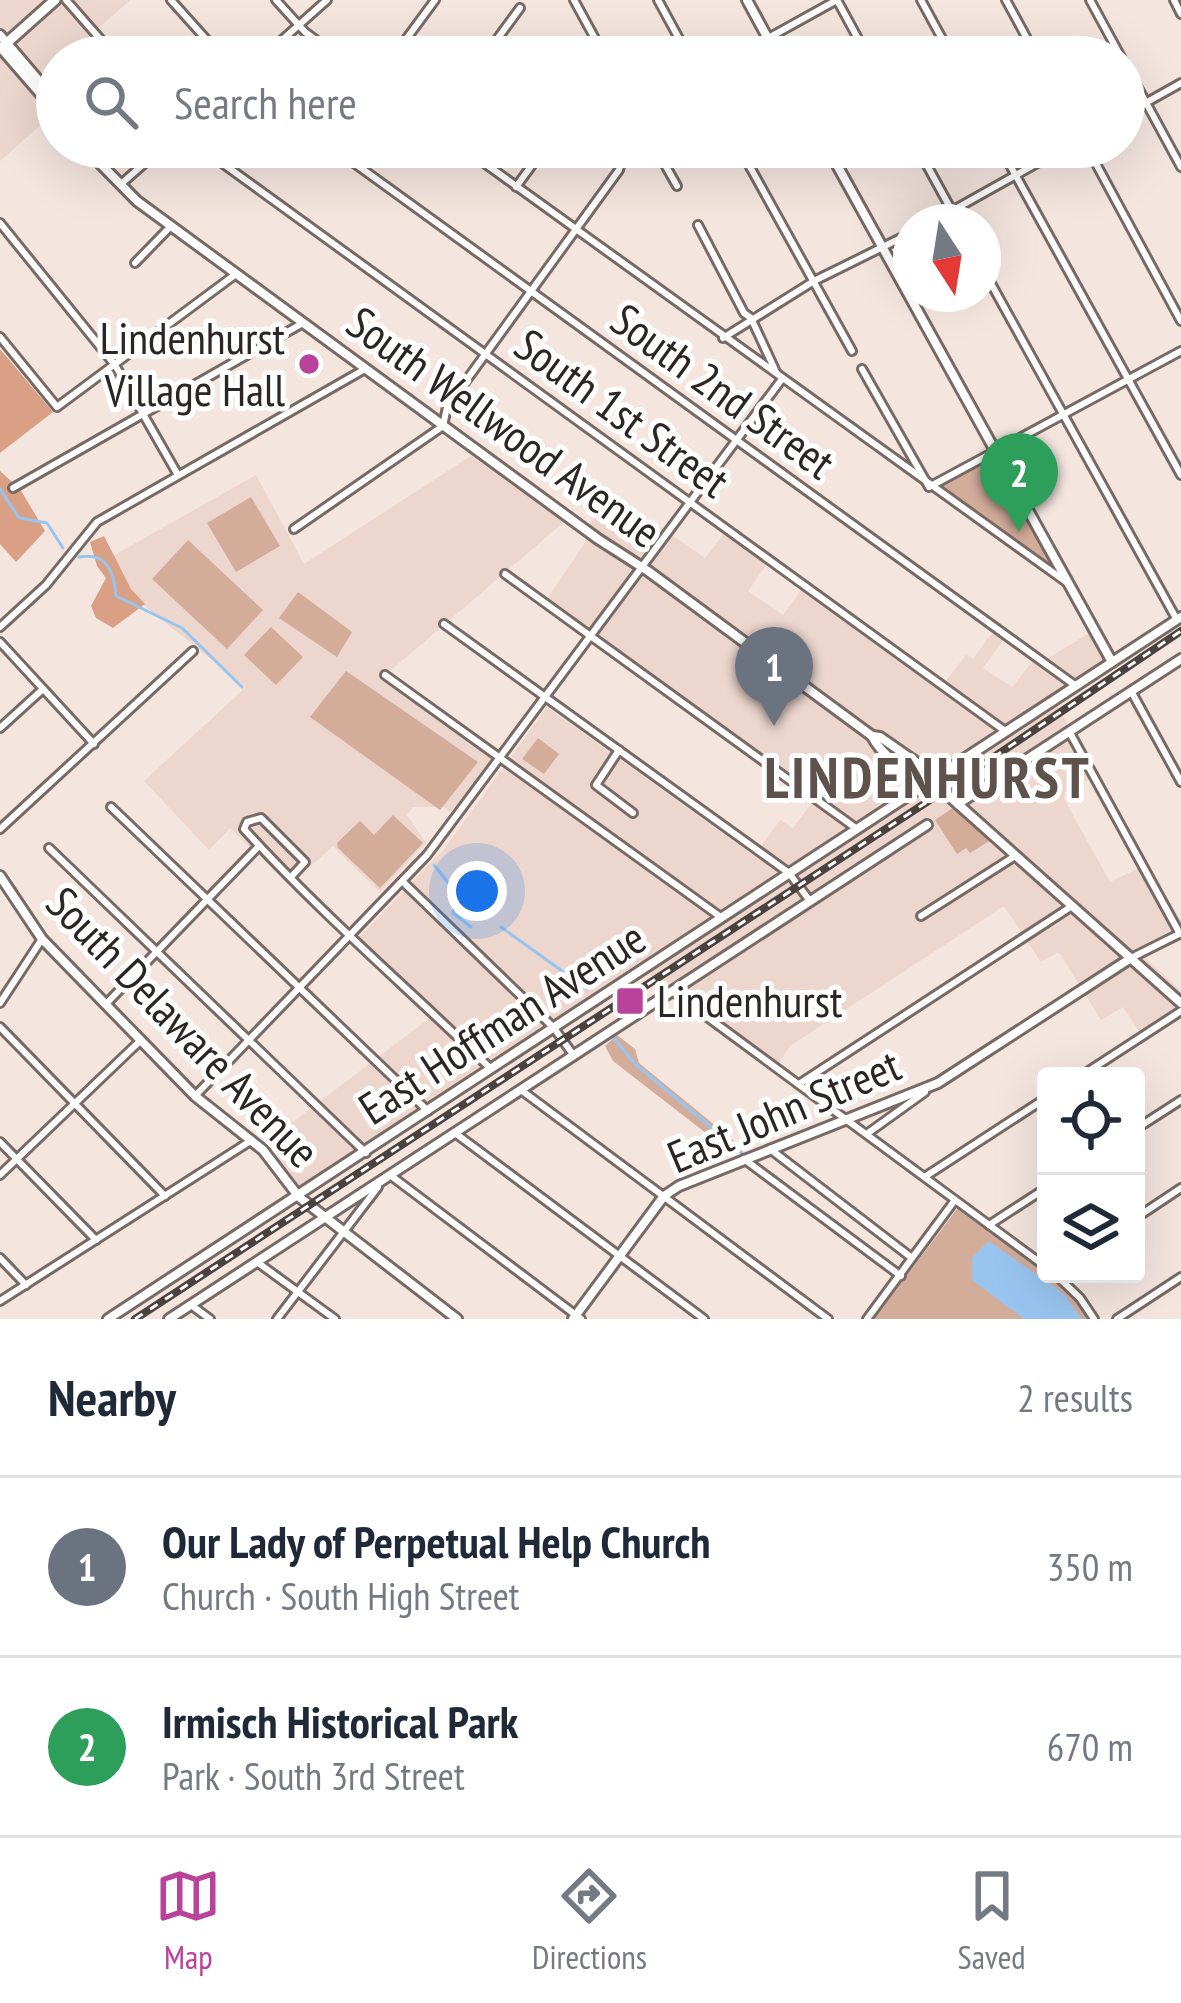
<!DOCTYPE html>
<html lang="en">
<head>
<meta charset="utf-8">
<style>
  :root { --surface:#fff; --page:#f6f6f7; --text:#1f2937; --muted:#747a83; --line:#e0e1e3; --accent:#b9439a }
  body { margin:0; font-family:"PT Sans Narrow",sans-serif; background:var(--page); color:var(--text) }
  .controls { position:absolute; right:36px; bottom:36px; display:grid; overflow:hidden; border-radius:12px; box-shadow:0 12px 48px #0002 }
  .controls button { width:108px; height:108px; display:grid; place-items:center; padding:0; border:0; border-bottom:3px solid var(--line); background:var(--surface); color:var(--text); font:60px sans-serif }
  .compass { position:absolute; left:893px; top:204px; width:108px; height:108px; border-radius:50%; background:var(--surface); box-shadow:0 12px 48px #0002; rotate:168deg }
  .you { position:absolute; left:477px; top:891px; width:42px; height:42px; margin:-30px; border:9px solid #fff; border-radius:50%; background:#1a73e8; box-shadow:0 0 0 18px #1a73e833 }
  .badge { display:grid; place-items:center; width:78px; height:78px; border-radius:50%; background:var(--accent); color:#fff; font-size:39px; font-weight:700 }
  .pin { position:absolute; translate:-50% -99px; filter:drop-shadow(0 3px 6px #0008) }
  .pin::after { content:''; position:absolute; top:63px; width:42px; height:36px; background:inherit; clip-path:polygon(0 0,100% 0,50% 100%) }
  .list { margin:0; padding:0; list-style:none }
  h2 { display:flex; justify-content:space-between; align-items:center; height:156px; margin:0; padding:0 48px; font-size:51px }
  h2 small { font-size:39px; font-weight:400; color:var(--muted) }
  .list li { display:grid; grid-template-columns:78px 1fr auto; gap:36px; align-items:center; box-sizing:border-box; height:180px; padding:0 48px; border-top:3px solid var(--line) }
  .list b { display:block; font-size:45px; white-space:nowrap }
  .list p { margin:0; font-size:39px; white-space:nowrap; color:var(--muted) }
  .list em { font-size:39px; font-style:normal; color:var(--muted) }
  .icon { flex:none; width:66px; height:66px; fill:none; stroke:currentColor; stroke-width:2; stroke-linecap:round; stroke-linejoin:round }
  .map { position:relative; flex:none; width:1181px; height:1319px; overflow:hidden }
  .search { position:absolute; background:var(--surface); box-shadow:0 12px 48px #0002; left:36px; right:36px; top:36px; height:132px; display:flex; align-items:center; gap:30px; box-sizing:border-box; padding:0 42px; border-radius:66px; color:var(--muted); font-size:45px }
  .sheet { height:516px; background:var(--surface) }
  nav { display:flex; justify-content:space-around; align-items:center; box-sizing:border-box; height:168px; border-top:3px solid var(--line); background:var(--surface); font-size:33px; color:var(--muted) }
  nav a { display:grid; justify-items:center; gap:6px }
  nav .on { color:var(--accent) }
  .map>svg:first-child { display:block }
  .built { fill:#ecd6cd }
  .green { fill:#d3ac9a }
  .forest { fill:#daa086 }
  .water { fill:#98c5f0 }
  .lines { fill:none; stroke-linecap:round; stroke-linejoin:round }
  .stream { stroke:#98c5f0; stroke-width:3 }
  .street-casing { stroke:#776a65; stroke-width:12 }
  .secondary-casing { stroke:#776a65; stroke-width:14 }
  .primary-casing { stroke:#776a65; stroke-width:15 }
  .street { stroke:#fff; stroke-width:6 }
  .secondary { stroke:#fff; stroke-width:8 }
  .primary { stroke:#fff; stroke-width:9 }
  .rail-casing { stroke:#49423f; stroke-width:8 }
  .rail { stroke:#fff; stroke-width:3; stroke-dasharray:9; stroke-linecap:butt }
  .poi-dot { fill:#b9439a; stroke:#fff; stroke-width:4.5 }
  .labels { text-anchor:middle; stroke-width:10; stroke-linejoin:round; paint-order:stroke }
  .poi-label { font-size:45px; fill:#2b2523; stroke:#fff; text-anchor:end }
  .street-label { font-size:45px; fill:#2b2523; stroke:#fff }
  .district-label { font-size:57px; font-weight:bold; letter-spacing:3px; fill:#5e524c; stroke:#fff }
</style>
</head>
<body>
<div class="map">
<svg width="1181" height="1319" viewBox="0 0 1181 1319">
  <rect width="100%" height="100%" fill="#f4e5df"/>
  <g class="built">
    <polygon points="0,0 130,0 66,57 57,57 57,65 33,86 54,113 0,161"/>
    <polygon points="471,456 564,522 383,677 493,761 450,812 444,807 413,807 407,815 426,843 380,892 333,846 290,885 230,828 209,850 144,781 246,687 132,596 111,557 256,475 304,564"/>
    <polygon points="612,494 705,558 726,531 769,561 748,591 783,615 803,587 941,687 966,655 973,659 994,630 1005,638 983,668 1012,687 1034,660 1040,663 1093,631 1110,661 1053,698 1097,775 1065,792 1064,799 1110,882 1147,864 1181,921 1181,930 1140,953 1181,991 1181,1013 1142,1035 1123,1007 1101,1020 1059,952 1041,962 1004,906 790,1046 777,1065 638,966 299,1187 265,1143 430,1018 352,945 445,848 547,707 754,856 780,820 793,828 814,800 544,603 589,537 584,531"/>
  </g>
  <g class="green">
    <polygon points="993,457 1064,578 937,487"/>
    <polygon points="251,497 280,546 236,572 207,523"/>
    <polygon points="188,540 263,610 227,649 152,579"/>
    <polygon points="298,592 352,632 337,657 279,618"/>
    <polygon points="271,627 303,657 276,685 244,655"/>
    <polygon points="346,671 478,762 440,810 310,717"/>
    <polygon points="538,738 559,754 544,774 522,759"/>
    <polygon points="957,805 994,838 970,853 966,848 957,854 935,820"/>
    <polygon points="393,815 423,843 380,888 338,848 337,843 360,821 374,835"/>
    <polygon points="617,1035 635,1049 639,1063 739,1145 733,1154 613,1061 605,1046"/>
    <polygon points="957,1209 1073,1293 1090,1319 874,1319"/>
  </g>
  <g class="forest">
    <polygon points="0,349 53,412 0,453"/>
    <polygon points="0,471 20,489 45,531 16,562 0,544"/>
    <polygon points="104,536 131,589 145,604 113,628 96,618 91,606 106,578 97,566 90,542"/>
  </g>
  <polygon class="water" points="989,1241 1063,1293 1082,1319 1024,1319 972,1280 972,1258"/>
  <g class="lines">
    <g class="stream">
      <polyline points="0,489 19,518 47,523 63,548"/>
      <path d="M79,557C106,552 114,570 116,596L182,628L242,687"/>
      <polyline points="434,865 457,894 453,913 471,927"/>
      <polyline points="501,927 587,989"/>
      <polyline points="613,1037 635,1064 742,1153"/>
    </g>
    <g class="street-casing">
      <g id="street">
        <polyline points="66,0 116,57"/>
        <polyline points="171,0 222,57"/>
        <polyline points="276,0 305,32 339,57"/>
        <polyline points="574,0 605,57"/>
        <polyline points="658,0 689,57"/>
        <polyline points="921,0 952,57"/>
        <polyline points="1006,0 1037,57"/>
        <polyline points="1090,0 1121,57"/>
        <polyline points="1174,0 1181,14"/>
        <polyline points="263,57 327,0"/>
        <polyline points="393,57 435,0"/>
        <polyline points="484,57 520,8"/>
        <polyline points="734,57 837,0 868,57"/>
        <polyline points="1124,62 1181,167"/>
        <polyline points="1124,115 1181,83"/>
        <polyline points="200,147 1005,731"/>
        <polyline points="332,147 1076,686"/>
        <polyline points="462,147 1069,584"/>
        <polyline points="655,147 677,186"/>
        <polyline points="739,147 852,351"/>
        <polyline points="917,147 958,222"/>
        <polyline points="1000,147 1181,475"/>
        <polyline points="1087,147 1181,321"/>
        <polyline points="121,184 163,147"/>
        <polyline points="516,187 545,147"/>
        <polyline points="932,222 1066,147"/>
        <polyline points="0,223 115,365 178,475"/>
        <polyline points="698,225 744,313 751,318 776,372"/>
        <polyline points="135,263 171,226"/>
        <polyline points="983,269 1177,620"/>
        <polyline points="0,337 57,407 236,274"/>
        <polyline points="723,338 814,281 911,233"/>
        <polyline points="862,369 929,487 1181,351"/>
        <polyline points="13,488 303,323"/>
        <polyline points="294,529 443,426 447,407 619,170 625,147"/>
        <polyline points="505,574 857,829"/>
        <polyline points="444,624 789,873 810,901"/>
        <polyline points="0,627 46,585 97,522 365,369"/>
        <polyline points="0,642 94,744"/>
        <polyline points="385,675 722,918"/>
        <polyline points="1131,691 1181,782"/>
        <polyline points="0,728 43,689"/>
        <polyline points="1069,731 1180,934"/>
        <polyline points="619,750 596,785 633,813"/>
        <polyline points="111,807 428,1111"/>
        <polyline points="0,829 193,651"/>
        <polyline points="49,848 366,1153"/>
        <path d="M291,877L305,862L261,818L247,822L244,829C320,913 409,989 491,1069"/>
        <polyline points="402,881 554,1028 574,1056"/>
        <polyline points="921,916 1015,856"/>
        <polyline points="1131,958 1181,933"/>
        <polyline points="672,991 1046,1267"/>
        <polyline points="0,1003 42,939"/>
        <polyline points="106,1004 258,847"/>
        <polyline points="0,1027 165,1196"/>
        <polyline points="1081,1076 1181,1011"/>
        <polyline points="799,1084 1072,906"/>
        <polyline points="521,1090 828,1319"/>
        <polyline points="195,1096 427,855 782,379"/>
        <polyline points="1136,1129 1181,1100"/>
        <polyline points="455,1133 704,1319"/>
        <polyline points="868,1133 925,1092"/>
        <polyline points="0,1142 96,1240"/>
        <polyline points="770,1149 912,1258"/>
        <polyline points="744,1159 901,1276"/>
        <polyline points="0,1175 141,1040"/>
        <polyline points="926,1176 1046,1098"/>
        <polyline points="387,1178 390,1175 581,1319"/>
        <polyline points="1136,1218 1181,1188"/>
        <polyline points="989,1225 1046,1188"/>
        <polyline points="0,1258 26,1285"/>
        <polyline points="257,1262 335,1319"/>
        <polyline points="1055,1274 1080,1298 1094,1319"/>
        <polyline points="0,1301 252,1140"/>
        <polyline points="191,1305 210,1319"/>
        <polyline points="277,1319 378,1187"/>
        <polyline points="867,1319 955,1200"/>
        <polyline points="1117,1319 1181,1277"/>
      </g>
    </g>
    <g class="secondary-casing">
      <g id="secondary">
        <polyline points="747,0 778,57"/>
        <polyline points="0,35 57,102"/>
        <polyline points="0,47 57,113"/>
        <polyline points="84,147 137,201 598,539 648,571 872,736 880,737 926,769 931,780 1181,1003"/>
        <polyline points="96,147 105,158 104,165"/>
        <polyline points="827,147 1112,662"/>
        <path d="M872,736C881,755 908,775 929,780"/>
        <polyline points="958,804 1181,659"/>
        <polyline points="0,876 42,939 195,1096 263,1150 299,1197 457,1319"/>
        <polyline points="108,1319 1181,617"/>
        <polyline points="169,1319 927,825"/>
        <polyline points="573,1319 664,1196 679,1186 938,1083 1131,958"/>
      </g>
    </g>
    <g class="primary-casing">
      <polyline id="primary" points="0,49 55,0"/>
    </g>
    <use href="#street" class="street"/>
    <use href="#secondary" class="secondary"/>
    <use href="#primary" class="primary"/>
    <g class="rail-casing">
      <polyline id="rail" points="135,1319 930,800 1181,631"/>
    </g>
    <use href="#rail" class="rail"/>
  </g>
  <g class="poi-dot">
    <circle cx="309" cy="364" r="12"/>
    <rect x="615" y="986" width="30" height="30" rx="6"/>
  </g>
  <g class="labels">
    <g class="poi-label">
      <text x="285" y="354">Lindenhurst<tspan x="285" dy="52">Village Hall</tspan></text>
      <text x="657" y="1017" text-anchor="start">Lindenhurst</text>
    </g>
    <g class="street-label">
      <text transform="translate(723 391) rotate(36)" y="16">South 2nd Street</text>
      <text transform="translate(622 413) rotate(36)" y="16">South 1st Street</text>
      <text transform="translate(504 427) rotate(36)" y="16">South Wellwood Avenue</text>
      <text transform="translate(502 1023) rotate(-33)" y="16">East Hoffman Avenue</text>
      <text transform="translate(183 1027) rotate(46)" y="16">South Delaware Avenue</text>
      <text transform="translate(784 1111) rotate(-23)" y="16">East John Street</text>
    </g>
    <g class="district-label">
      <text x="928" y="798">LINDENHURST</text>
    </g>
  </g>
</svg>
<div class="controls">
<button><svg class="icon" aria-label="locate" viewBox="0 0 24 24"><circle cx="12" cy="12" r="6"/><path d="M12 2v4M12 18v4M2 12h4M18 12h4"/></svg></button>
<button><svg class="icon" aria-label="layers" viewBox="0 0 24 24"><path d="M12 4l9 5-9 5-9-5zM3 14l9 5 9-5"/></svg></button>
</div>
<svg class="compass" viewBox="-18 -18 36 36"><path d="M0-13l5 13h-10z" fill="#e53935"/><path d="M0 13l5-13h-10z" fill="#747a83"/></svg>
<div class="you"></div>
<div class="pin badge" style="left:774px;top:726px;background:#6b7280">1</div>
<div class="pin badge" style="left:1019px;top:532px;background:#2e9e5b">2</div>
<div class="search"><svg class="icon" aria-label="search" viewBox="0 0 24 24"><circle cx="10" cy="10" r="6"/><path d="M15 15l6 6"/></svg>Search here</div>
</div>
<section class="sheet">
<h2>Nearby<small>2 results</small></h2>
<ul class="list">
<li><span class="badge" style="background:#6b7280">1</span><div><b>Our Lady of Perpetual Help Church</b><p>Church · South High Street</p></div><em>350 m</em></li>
<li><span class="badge" style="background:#2e9e5b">2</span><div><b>Irmisch Historical Park</b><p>Park · South 3rd Street</p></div><em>670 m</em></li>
</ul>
</section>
<nav>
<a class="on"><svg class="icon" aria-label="map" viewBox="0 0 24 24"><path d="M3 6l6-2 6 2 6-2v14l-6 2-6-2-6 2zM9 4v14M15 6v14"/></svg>Map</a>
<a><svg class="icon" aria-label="directions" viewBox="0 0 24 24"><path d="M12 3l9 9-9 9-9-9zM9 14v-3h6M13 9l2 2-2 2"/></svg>Directions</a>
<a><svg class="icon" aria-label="saved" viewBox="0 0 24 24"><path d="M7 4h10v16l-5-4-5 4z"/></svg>Saved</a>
</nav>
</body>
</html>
